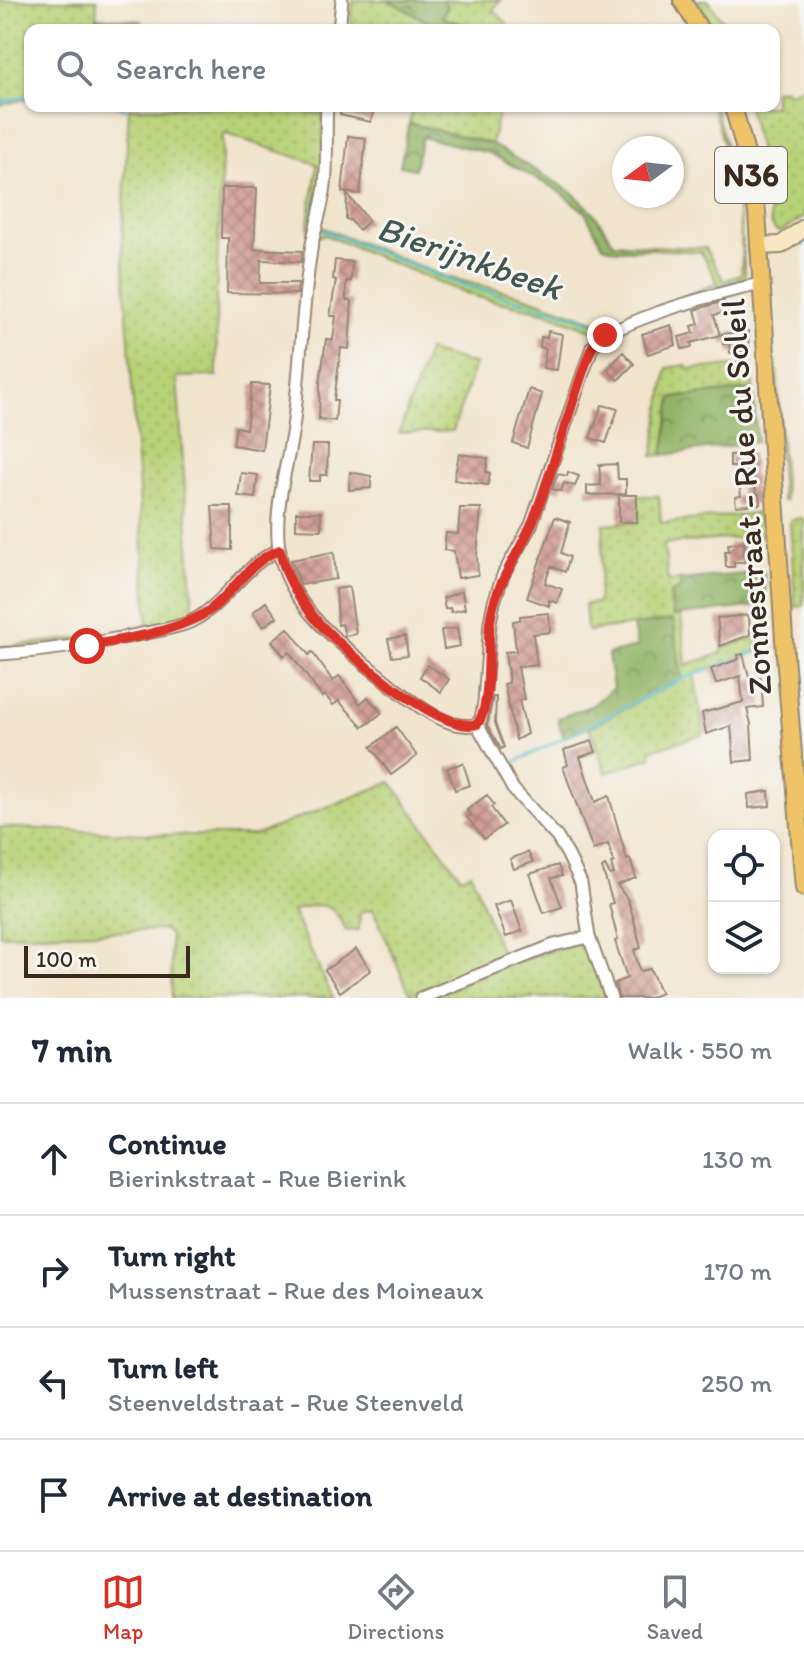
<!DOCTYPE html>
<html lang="en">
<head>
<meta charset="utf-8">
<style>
  :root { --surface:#fff; --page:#f6f6f7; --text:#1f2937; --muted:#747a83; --line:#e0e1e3; --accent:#d93025 }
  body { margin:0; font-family:Itim,sans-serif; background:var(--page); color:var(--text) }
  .controls { position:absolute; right:24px; bottom:24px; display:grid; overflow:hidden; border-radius:16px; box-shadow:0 2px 6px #0004 }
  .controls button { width:72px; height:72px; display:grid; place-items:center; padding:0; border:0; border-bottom:2px solid var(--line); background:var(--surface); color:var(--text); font:40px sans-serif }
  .compass { position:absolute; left:612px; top:136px; width:72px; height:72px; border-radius:50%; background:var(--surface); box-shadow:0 2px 6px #0004; rotate:255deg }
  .scale { position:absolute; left:24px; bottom:20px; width:166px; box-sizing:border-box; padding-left:8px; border:4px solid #3b2a1e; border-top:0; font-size:22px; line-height:28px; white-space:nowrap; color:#3b2a1e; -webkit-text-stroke:6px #f6f6f2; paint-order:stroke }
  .stop { position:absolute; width:24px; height:24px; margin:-18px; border:6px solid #d93025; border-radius:50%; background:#fff }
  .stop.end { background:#d93025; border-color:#fff; box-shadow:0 2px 8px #0008 }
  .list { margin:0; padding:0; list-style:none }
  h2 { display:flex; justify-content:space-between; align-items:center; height:104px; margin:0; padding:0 32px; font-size:34px }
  h2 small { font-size:26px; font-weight:400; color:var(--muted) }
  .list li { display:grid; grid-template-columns:52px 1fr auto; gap:24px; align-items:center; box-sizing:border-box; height:112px; padding:0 32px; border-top:2px solid var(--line) }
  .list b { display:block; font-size:30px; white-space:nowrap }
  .list p { margin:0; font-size:26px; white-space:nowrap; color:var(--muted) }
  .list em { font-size:26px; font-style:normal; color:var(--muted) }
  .icon { flex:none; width:44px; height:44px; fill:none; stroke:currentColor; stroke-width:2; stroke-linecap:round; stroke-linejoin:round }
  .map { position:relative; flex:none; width:804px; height:998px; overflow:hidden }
  .search { position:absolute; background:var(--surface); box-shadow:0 2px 6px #0004; left:24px; right:24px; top:24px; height:88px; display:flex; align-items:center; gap:20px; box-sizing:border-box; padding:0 28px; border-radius:16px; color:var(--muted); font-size:30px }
  .sheet { height:552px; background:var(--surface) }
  nav { display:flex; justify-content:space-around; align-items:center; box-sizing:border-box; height:112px; border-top:2px solid var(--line); background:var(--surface); font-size:22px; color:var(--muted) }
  nav a { display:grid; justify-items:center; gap:4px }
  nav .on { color:var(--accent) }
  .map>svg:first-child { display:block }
  .grass { fill:url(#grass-dots); stroke:#7a7e4a; stroke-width:2 }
  .forest { fill:url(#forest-crowns); stroke:#666f43; stroke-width:2 }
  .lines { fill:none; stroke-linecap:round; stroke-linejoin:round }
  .stream { stroke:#51beca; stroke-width:3 }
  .building { fill:url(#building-cross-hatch) }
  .street-casing { stroke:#968775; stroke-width:15 }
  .secondary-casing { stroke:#968775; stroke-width:20 }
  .primary-casing { stroke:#968775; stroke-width:20 }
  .street { stroke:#fff; stroke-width:11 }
  .secondary { stroke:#f9e7c3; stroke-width:16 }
  .primary { stroke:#efc469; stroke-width:16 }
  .route { stroke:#d93025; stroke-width:10 }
  .labels { text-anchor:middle; stroke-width:6; stroke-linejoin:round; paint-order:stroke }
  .shield { fill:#f6f6f2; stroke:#73675e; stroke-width:2 }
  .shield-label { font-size:32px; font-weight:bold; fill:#3b2a1e }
  .street-label { font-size:34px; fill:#3b2a1e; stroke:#f6f6f2 }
  .water-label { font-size:36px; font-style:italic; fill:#425652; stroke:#f6f6f2 }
</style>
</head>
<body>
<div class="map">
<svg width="804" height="998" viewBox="0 0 804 998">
  <defs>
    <pattern id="grass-dots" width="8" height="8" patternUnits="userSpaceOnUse" patternTransform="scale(2)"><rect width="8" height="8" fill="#b8d277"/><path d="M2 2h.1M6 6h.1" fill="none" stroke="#9fb466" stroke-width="1.8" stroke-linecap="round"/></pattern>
    <pattern id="forest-crowns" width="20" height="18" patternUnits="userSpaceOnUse" patternTransform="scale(2)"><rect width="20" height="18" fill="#92b468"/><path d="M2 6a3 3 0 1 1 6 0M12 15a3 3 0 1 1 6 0" fill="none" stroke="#789355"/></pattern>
    <pattern id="building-cross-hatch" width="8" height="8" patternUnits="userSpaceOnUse" patternTransform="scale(2)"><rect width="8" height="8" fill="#cd968f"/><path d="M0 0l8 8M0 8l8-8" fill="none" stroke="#a87b74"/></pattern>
  </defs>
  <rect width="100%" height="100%" fill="#f6f6f2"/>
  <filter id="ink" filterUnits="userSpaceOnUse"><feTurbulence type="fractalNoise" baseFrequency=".0125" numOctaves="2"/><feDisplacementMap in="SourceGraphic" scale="16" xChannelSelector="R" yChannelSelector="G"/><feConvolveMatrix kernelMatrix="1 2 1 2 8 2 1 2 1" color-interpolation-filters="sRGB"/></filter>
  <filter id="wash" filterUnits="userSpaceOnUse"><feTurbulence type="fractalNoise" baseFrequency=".006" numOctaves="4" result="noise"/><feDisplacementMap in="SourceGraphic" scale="32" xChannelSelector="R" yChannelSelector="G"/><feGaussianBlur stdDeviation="1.8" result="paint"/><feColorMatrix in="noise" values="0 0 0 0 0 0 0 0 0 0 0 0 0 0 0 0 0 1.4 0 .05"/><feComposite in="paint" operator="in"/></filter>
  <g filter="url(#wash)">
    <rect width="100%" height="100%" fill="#f1e4cc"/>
    <g class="grass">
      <polygon points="0,0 97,0 96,30 30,30 30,98 1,105"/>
      <polygon points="353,0 388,0 443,30 354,30 351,21"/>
      <polygon points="442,0 501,0 493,10 507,23 499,30 478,30 441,17 448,7"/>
      <polygon points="698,0 708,0 729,30 715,30"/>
      <polygon points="804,86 804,123 800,126 804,137 804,217 781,232 776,231 771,224 762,163 748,106 774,106 774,90 785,89 787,94"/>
      <path d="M284,106L296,111L323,114V180L310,244C304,218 316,191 317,164L223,133L216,296L217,376L177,377L194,618L164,627L0,652V647L113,634L148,625L122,239L129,108Z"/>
      <polygon points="413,106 500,106 491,144 409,123"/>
      <path d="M712,106H715L734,175L746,280L616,326L615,323L718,283L701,252L652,249V246L705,248L724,281L741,274C746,220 728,157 712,106Z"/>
      <polygon points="319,226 446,277 524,296 611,327 602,334 544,312 477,297 445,285 325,235 317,237"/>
      <polygon points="428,351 475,364 453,431 399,433"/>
      <polygon points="773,360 776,360 785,501 782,501"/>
      <polygon points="686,365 687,369 751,365 753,389 672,398 663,455 653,456 667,368"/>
      <polygon points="638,496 659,496 661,523 760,513 762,536 664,544 668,581 680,580 680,589 673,615 681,615 686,665 722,653 722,648 767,635 768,647 694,674 704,734 651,750 652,757 606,773 589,727 681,679 673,620 587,631 585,604 598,603 604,524 639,522"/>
      <polygon points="804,518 804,606 795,607 790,520"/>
      <path d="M391,782L461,877L471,873L504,961L410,994L373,909L360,912L359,930L346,931C334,901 319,901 292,911L333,998H172L170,936L165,930L0,935V827L166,835H255Z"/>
      <polygon points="582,942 588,947 606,998 428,998 508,964"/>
    </g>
    <g class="forest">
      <polygon points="388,0 442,0 448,7 442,17 478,30 444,30"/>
      <polygon points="96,17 142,21 142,30 96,30"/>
      <polygon points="409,123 491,144 572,192 593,212 614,243 652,246 652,249 618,250 603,246 585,212 554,188 489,153 422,137 415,169 400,166"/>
      <polygon points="753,389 757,442 663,455 672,398"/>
      <polygon points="764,572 766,605 673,616 670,594 680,589 680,580"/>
      <polygon points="673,620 682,679 589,727 563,737 558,718 593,705 613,688 608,654 637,647 633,625"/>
    </g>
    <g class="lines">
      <g class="stream">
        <polyline points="0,102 30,95"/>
        <polyline points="118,106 125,109"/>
        <polyline points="313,216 318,196"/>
        <polyline points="323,230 457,283 577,317 605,328 621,322"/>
        <polyline points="801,246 804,244"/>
        <polyline points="696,295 737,281"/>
        <polyline points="507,766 682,679 767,648"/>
      </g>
    </g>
    <g id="blocks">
      <g class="building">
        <polygon points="342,106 374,108 371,122 340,115"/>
        <polygon points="348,136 366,138 360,194 342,192"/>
        <polygon points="222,188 257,188 254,249 302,251 301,262 261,260 260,283 298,283 297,294 227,293 228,238 221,238"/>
        <polygon points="347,194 369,221 359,230 350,220 346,219"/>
        <polygon points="335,260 352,262 351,281 346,281 346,300 352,301 349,349 341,348 334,400 337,400 335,421 319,419 320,383 326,339 333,340 336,316 330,316 336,280 333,279"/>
        <polygon points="724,301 727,312 714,315 720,335 691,343 692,347 682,349 679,337 694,333 692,326 699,324 695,310"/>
        <polygon points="671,325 676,345 648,354 642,334"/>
        <polygon points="548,331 562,334 557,370 543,368 546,349 540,347 541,337 547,338"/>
        <polygon points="748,331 749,351 730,353 729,343 723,344 722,334"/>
        <polygon points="623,352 634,364 618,380 607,370"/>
        <polygon points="252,384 270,385 262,450 233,445 236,427 246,429"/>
        <polygon points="529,389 542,394 527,448 513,443"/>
        <polygon points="602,405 618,409 606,443 590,438"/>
        <polygon points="312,445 328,445 327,475 320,475 320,481 309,481"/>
        <polygon points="752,453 756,494 759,494 760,504 736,506 735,497 741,496 737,467 730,467 730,455"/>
        <polygon points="459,454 488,458 486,472 490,473 488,485 454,480"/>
        <polygon points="617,464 618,479 626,479 626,494 587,495 587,486 601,485 599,465"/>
        <polygon points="350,472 371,476 371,488 349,490"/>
        <polygon points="568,472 579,476 575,486 564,483 561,491 552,489 558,474 567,476"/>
        <polygon points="241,473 258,475 255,498 238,496"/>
        <rect x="619" y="495" width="18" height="27"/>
        <polygon points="212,506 232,506 232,550 215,549"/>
        <polygon points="460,508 481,508 477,556 478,575 458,578 454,551 444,550 446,533 458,534"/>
        <polygon points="296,512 321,512 321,530 296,529"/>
        <polygon points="555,517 570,522 561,553 570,557 565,572 551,566 545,583 562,589 557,603 549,600 549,606 527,598"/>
        <polygon points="744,542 745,562 734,562 734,567 726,567 725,551 729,551 728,544"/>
        <polygon points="334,552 336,579 301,585 291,560"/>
        <polygon points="349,587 356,634 345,636 342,624 338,625 336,589"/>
        <polygon points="462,591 465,609 451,612 450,608 445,609 443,598"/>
        <polygon points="266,602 277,617 263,627 253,612"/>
        <polygon points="549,613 550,632 533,634 537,665 518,667 524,699 519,700 527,734 516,740 504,684 509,683 505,652 516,651 513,621 520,620 520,616"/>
        <polygon points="749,615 750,635 720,646 717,618"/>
        <polygon points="288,628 309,655 312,652 333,681 339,676 360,704 368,697 382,713 363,727 339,701 333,705 325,695 322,697 289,652 284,656 272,641"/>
        <polygon points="457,628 460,646 444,649 441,630"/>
        <polygon points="405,636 408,655 392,657 388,639"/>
        <polygon points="743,654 750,680 761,678 763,707 747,709 751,724 753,760 734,762 731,726 706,734 702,713 743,702 740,676 716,684 711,669 739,659 738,655"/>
        <polygon points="427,665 449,679 441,692 420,677"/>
        <polygon points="493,697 496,697 495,723 504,747 501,749 487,725"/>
        <polygon points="396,727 417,756 391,775 371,747"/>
        <polygon points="592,741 596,752 580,757 595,802 609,796 627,860 630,859 636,878 617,885 628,900 634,920 641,948 634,950 640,971 650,969 661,993 649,998 619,998 615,983 627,978 615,941 618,940 609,904 613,903 602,868 605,866 610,875 614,874 611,863 614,862 608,844 593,850 563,767 568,765 564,750"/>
        <polygon points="463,763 470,785 455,790 447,768"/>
        <polygon points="769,791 770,806 749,808 748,794"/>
        <polygon points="487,795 494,805 491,807 504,825 484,839 467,817 471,815 467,810"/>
        <polygon points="528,852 533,862 514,869 510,859"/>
        <polygon points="558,865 562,876 551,878 562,907 544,913 530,874"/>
        <polygon points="511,900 522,931 506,937 494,906"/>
        <polygon points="356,949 371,970 340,992 325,970"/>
      </g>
    </g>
  </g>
  <g filter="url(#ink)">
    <use href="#blocks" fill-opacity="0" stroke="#968775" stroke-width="2"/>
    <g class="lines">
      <g class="street-casing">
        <g id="street">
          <polyline points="339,30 342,0"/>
          <path d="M327,106C325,132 328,159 325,185C323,205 316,224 312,244C302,302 301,362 294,420C289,465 270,513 281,559C296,615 349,650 391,685C411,701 450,733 477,724"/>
          <path d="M0,654C50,651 97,643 147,633C162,629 180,628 194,620C226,603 248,560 280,550"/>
          <path d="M477,724L481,719L484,703L490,622L494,602L503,575L531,525L592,347C613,321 727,290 762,284"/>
          <polyline points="477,724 513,789 557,837 568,855 581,883 589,937 611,998"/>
          <polyline points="421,998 554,945 589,937"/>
        </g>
      </g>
      <g class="secondary-casing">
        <polyline id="secondary" points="759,246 781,245 804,228"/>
      </g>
      <g class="primary-casing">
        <g id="primary">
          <polyline points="682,0 700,30"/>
          <polyline points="733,106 747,157 757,212 785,655 804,888"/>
        </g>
      </g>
      <use href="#street" class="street"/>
      <use href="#secondary" class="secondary"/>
      <use href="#primary" class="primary"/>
    </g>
  </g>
  <g class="lines" filter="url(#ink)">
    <path class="route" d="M87,646C123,640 180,631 210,610C234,592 251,559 280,550C284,574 298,597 313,616C335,644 442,736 477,724C492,708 487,645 490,622C495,583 519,555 533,521C555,465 569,408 590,352L595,342L605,335"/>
  </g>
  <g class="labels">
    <rect class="shield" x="715" y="147" width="72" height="56" rx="6"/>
    <g class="shield-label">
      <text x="751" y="186">N36</text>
    </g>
    <g class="street-label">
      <text transform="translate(746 497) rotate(-94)" y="12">Zonnestraat - Rue du Soleil</text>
    </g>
    <g class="water-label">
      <text transform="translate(470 257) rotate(19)" y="13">Bierijnkbeek</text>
    </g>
  </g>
</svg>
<div class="controls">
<button><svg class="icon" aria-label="locate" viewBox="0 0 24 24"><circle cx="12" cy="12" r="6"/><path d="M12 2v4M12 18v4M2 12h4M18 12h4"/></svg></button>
<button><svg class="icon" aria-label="layers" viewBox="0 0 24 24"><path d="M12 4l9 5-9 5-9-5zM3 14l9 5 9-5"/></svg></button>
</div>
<svg class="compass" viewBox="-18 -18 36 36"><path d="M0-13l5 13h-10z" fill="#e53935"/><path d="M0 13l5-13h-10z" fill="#747a83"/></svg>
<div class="scale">100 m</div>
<div class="stop" style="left:87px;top:646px"></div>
<div class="stop end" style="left:605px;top:335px"></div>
<div class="search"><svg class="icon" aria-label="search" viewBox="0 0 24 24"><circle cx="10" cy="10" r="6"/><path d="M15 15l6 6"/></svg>Search here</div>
</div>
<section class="sheet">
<h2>7 min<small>Walk · 550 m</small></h2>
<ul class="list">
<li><svg class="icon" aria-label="ahead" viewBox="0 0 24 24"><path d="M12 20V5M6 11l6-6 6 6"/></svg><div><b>Continue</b><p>Bierinkstraat - Rue Bierink</p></div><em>130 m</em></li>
<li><svg class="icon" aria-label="right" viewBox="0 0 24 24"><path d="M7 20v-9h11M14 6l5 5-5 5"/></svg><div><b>Turn right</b><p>Mussenstraat - Rue des Moineaux</p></div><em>170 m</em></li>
<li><svg class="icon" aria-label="left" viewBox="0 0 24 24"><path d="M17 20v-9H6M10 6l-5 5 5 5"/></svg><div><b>Turn left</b><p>Steenveldstraat - Rue Steenveld</p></div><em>250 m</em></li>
<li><svg class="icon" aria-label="arrive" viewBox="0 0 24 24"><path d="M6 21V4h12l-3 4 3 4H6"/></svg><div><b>Arrive at destination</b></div></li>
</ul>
</section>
<nav>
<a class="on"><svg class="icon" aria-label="map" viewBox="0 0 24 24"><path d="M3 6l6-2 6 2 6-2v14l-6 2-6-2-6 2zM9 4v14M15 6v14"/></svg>Map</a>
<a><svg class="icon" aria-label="directions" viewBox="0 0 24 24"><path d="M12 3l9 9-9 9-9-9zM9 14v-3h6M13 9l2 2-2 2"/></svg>Directions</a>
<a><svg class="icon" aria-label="saved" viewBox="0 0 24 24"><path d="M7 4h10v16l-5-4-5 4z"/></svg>Saved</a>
</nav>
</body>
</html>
